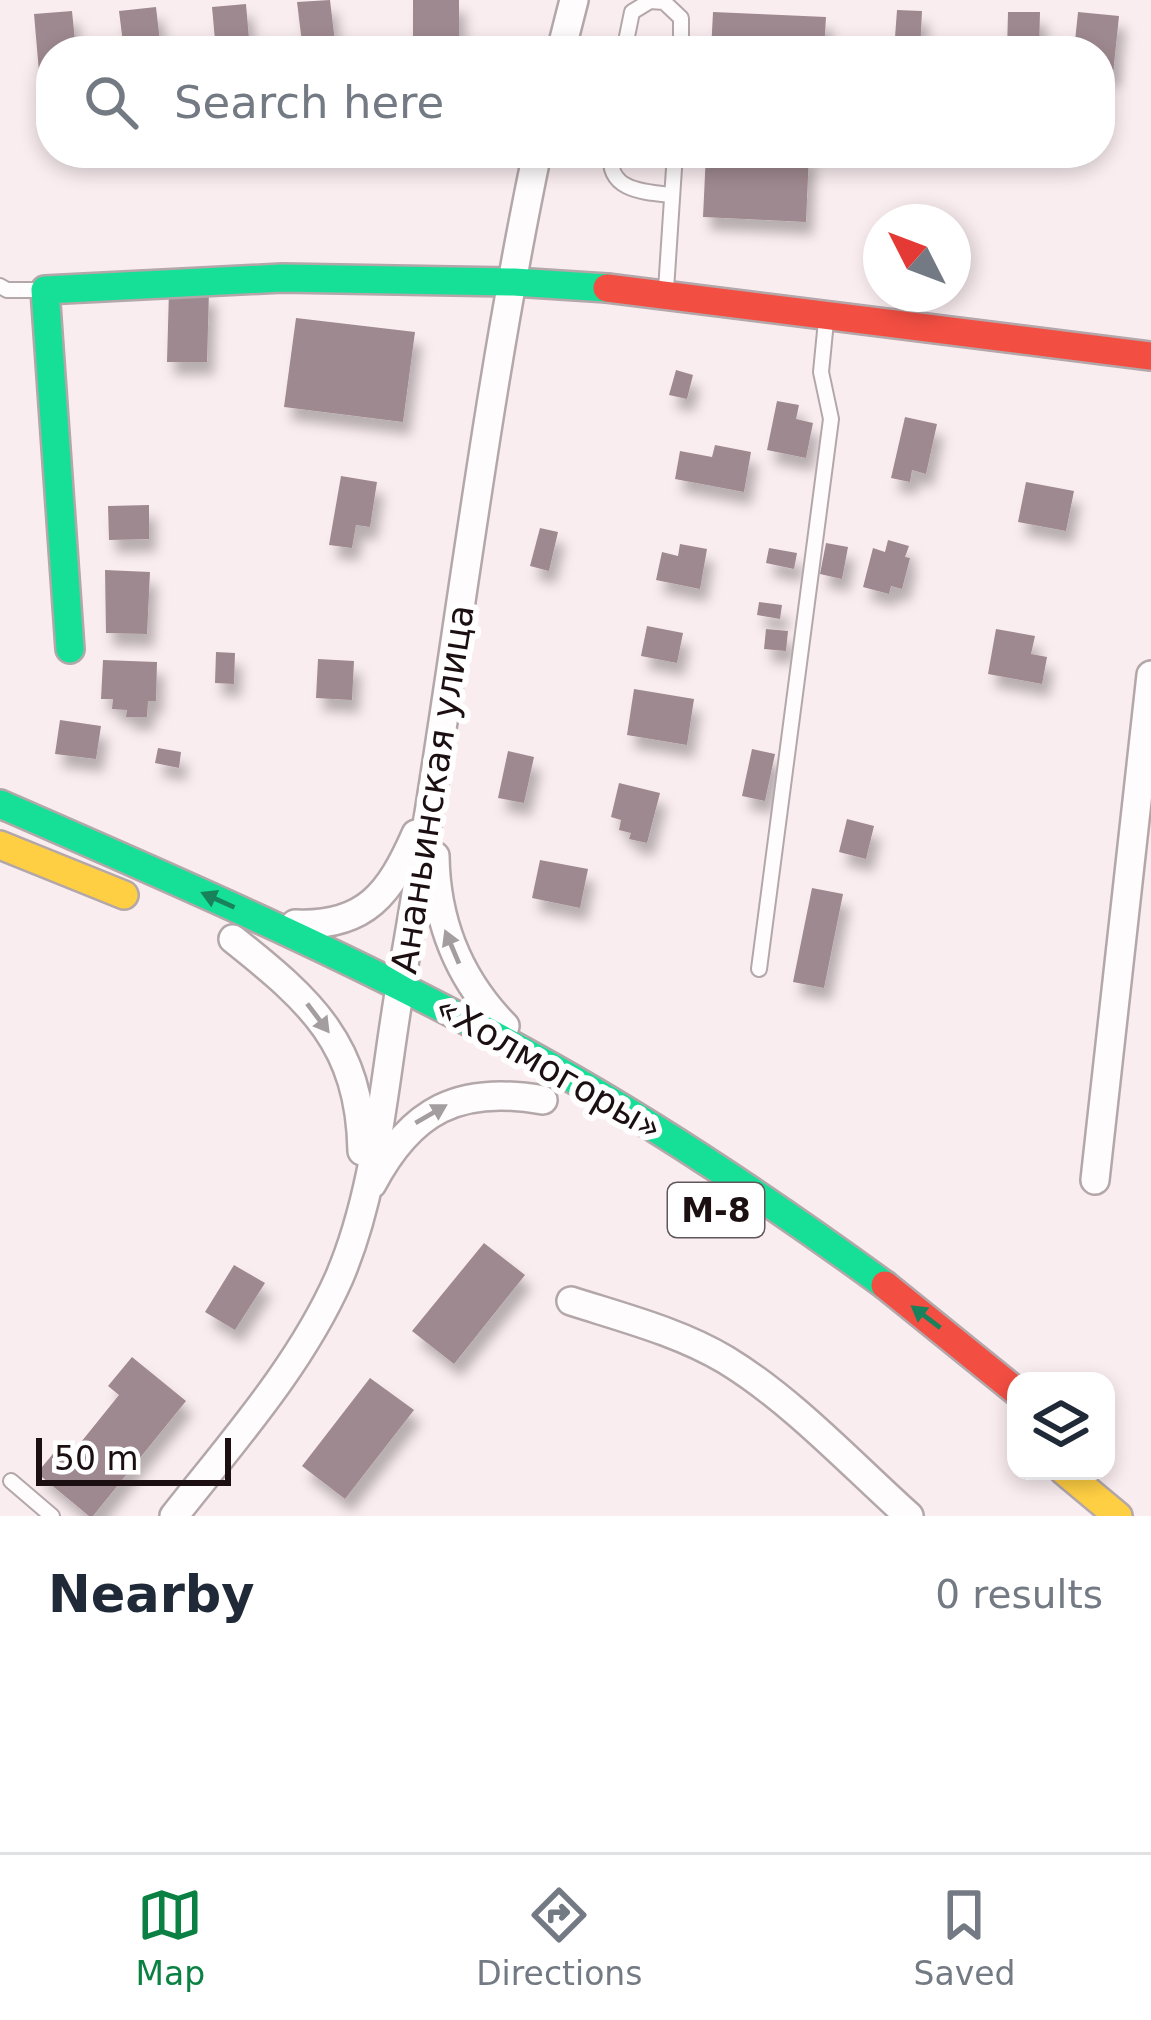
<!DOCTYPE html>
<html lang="en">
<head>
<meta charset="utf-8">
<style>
  :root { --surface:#fff; --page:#f2f2f3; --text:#1f2937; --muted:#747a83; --line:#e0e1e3; --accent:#0b8043 }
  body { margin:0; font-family:"DejaVu Sans",sans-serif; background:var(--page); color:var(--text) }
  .controls { position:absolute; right:36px; bottom:36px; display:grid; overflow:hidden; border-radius:24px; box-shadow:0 6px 18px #0003 }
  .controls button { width:108px; height:108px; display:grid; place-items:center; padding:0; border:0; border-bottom:3px solid var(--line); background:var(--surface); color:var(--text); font:60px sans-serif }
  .compass { position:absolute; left:863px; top:204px; width:108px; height:108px; border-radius:50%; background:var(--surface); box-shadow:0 6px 18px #0003; rotate:312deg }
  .scale { position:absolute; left:36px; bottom:30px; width:195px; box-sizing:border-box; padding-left:12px; border:6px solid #1b0f12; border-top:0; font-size:33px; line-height:42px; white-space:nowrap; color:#1b0f12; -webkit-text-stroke:9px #fff; paint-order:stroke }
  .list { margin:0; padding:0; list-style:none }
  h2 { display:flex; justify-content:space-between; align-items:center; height:156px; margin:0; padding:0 48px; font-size:51px }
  h2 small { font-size:39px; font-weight:400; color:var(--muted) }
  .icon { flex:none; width:66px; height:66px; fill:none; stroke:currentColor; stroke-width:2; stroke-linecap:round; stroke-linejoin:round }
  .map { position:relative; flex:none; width:1151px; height:1516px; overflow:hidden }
  .search { position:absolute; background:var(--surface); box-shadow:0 6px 18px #0003; left:36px; right:36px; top:36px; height:132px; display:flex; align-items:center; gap:30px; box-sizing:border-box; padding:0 42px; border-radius:48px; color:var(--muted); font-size:45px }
  .sheet { height:336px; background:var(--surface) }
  nav { display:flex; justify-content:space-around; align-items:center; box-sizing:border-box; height:168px; border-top:3px solid var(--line); background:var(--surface); font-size:33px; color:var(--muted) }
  nav a { display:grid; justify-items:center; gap:6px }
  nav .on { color:var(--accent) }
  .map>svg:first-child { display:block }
  .building { fill:#9f8990; filter:url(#shadow) }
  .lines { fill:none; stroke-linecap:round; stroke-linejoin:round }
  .lane-casing { stroke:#b3a7aa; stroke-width:18 }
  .street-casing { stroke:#b3a7aa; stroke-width:32 }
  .fast-casing { stroke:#b3a7aa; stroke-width:32 }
  .slow-casing { stroke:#b3a7aa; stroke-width:32 }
  .jam-casing { stroke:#b3a7aa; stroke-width:32 }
  .lane { stroke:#fefcfd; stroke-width:14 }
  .street { stroke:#fefcfd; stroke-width:27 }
  .fast { stroke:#16e098; stroke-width:27 }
  .slow { stroke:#ffcf43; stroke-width:27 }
  .jam { stroke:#f24e42; stroke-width:27 }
  .oneway { fill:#18825c }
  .oneway2 { fill:#a39d9f }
  .labels { text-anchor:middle; stroke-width:12; stroke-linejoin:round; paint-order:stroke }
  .shield { fill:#fff; stroke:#5f5759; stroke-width:3 }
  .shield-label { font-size:33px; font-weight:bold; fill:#1b0f12 }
  .street-label { font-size:36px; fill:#1b0f12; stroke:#fff }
</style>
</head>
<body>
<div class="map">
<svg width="1151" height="1516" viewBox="0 0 1151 1516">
  <defs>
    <filter id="shadow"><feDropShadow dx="7" dy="13" stdDeviation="6" flood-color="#0004"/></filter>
  </defs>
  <rect width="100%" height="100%" fill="#faedf0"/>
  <g class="building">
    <polygon points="330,0 336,51 303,51 297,2"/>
    <polygon points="413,0 459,0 459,50 413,49"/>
    <polygon points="246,4 250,51 216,51 212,7"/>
    <polygon points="156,7 161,51 124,51 119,11"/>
    <polygon points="897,10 922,11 920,51 894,51"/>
    <polygon points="72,11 76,51 51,51 51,94 41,95 34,14"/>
    <polygon points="713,12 826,17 824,51 711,51"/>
    <polygon points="1008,12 1040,12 1039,51 1007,51"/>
    <polygon points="1078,12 1119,16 1113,74 1100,72 1100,51 1074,51"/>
    <polygon points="706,153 809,153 806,222 703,217"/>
    <polygon points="169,290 209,291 207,362 167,362"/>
    <polygon points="296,318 415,332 403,422 284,407"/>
    <polygon points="676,370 693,375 687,399 669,395"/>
    <polygon points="777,401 799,405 796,419 813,423 806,458 767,450"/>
    <polygon points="905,417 937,424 926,474 912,470 910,482 891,478"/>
    <polygon points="715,445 751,452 744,492 675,479 680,451 712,457"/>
    <polygon points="341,476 377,482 370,527 356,525 352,548 329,545"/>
    <polygon points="1026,482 1074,491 1066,531 1018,522"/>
    <polygon points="149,505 149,539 109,540 108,506"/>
    <polygon points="540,528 558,532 549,571 530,566"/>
    <polygon points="888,540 909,546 905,557 910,558 902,589 891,586 889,594 863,587 873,548 885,552"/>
    <polygon points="826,543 848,547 842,579 820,574"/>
    <polygon points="680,544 707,549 700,589 656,580 662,552 678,556"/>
    <polygon points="769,548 797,553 794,569 766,563"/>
    <polygon points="105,570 150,572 147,634 106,633"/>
    <polygon points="759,602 782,605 780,619 757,615"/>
    <polygon points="647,626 683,633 677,663 641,656"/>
    <polygon points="766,629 788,631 786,651 764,649"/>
    <polygon points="996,629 1035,636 1031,654 1047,657 1042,684 988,674"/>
    <polygon points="216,652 235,653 234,684 215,683"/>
    <polygon points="318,659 354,661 352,700 316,698"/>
    <polygon points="103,660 157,662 156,701 148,701 147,717 126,717 127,710 112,709 113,699 101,699"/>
    <polygon points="634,689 694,699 687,745 627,735"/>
    <polygon points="60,720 101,726 96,759 55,754"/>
    <polygon points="158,748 181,752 179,768 155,763"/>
    <polygon points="752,749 775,754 765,801 742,796"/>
    <polygon points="508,751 534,757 524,803 498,798"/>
    <polygon points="619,783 660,793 647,843 629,839 631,833 619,830 621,820 611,817"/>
    <polygon points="847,819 874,826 866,859 839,852"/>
    <polygon points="540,860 588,869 580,908 532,898"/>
    <polygon points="812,888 843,894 824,988 793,982"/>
    <polygon points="484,1243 525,1275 454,1364 412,1331"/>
    <polygon points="234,1265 265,1283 235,1330 205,1312"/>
    <polygon points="132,1357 186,1401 93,1516 89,1516 37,1473 62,1443 73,1452 119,1395 108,1386"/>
    <polygon points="370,1378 414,1410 345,1499 302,1466"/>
  </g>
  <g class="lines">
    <g class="lane-casing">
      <g id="lane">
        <polyline points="624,51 632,12 650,1 664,2 681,18 681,51"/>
        <path d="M611,153C607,191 643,192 672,195"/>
        <polyline points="0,286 7,290 40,290"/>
        <polyline points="666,290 675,153"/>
        <polyline points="759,969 831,419 821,372 826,321"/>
        <polyline points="11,1481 52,1516"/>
      </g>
    </g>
    <g class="street-casing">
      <g id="street">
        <polyline points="561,51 574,0"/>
        <path d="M435,856C436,922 458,978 505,1026"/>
        <path d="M295,924C366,927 390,893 416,834"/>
        <path d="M233,939C311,1001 360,1044 362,1151"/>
        <polyline points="1095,1180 1151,675"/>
        <path d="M372,1184C411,1110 459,1085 543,1100"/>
        <path d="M571,1301C624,1318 679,1332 726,1360C793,1401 851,1464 909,1516"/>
        <path d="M174,1516C233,1441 300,1366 339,1278C379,1185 384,1075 402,976C451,703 480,425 537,153"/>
      </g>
    </g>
    <g class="fast-casing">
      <g id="fast">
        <polyline points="70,649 45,290 282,278 514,282 607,288"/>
        <path d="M0,804C186,885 373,966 550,1066C666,1131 778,1207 885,1285"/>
      </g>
    </g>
    <g class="slow-casing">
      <g id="slow">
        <polyline points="0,845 124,895"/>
        <polyline points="1064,1471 1118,1516"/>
      </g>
    </g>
    <g class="jam-casing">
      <g id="jam">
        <polyline points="607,288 1151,356"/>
        <polyline points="885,1285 1016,1391"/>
      </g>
    </g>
    <use href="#lane" class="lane"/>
    <use href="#street" class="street"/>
    <use href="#fast" class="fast"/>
    <use href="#slow" class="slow"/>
    <use href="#jam" class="jam"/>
  </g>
  <defs><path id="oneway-solid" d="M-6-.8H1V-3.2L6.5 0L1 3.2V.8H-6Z" transform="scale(3)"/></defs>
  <g class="oneway">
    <use href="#oneway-solid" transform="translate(218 900) rotate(-156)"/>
    <use href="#oneway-solid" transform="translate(926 1317) rotate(-143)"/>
  </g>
  <g class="oneway2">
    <use href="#oneway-solid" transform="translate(452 947) rotate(-113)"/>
    <use href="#oneway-solid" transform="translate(318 1018) rotate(53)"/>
    <use href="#oneway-solid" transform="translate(431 1114) rotate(-30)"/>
  </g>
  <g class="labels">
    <rect class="shield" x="668" y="1183" width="96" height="54" rx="9"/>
    <g class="shield-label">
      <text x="716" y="1222">М-8</text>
    </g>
    <g class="street-label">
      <text transform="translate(432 789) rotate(-81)" y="13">Ананьинская улица</text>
      <text transform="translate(549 1067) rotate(30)" y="13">«Холмогоры»</text>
    </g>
  </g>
</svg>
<div class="controls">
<button><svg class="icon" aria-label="layers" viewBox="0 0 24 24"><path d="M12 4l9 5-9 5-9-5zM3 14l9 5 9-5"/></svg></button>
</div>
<svg class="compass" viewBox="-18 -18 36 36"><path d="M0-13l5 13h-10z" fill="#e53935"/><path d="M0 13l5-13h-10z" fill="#747a83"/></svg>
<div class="scale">50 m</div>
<div class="search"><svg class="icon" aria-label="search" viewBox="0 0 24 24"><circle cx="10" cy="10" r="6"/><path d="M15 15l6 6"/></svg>Search here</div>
</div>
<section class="sheet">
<h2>Nearby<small>0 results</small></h2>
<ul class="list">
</ul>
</section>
<nav>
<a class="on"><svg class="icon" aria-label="map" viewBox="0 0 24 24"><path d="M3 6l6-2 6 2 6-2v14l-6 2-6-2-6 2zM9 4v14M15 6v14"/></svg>Map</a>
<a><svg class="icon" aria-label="directions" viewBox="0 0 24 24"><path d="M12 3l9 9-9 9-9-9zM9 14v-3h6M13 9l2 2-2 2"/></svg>Directions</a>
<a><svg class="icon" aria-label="saved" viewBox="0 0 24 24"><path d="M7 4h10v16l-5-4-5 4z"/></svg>Saved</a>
</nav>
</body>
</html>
